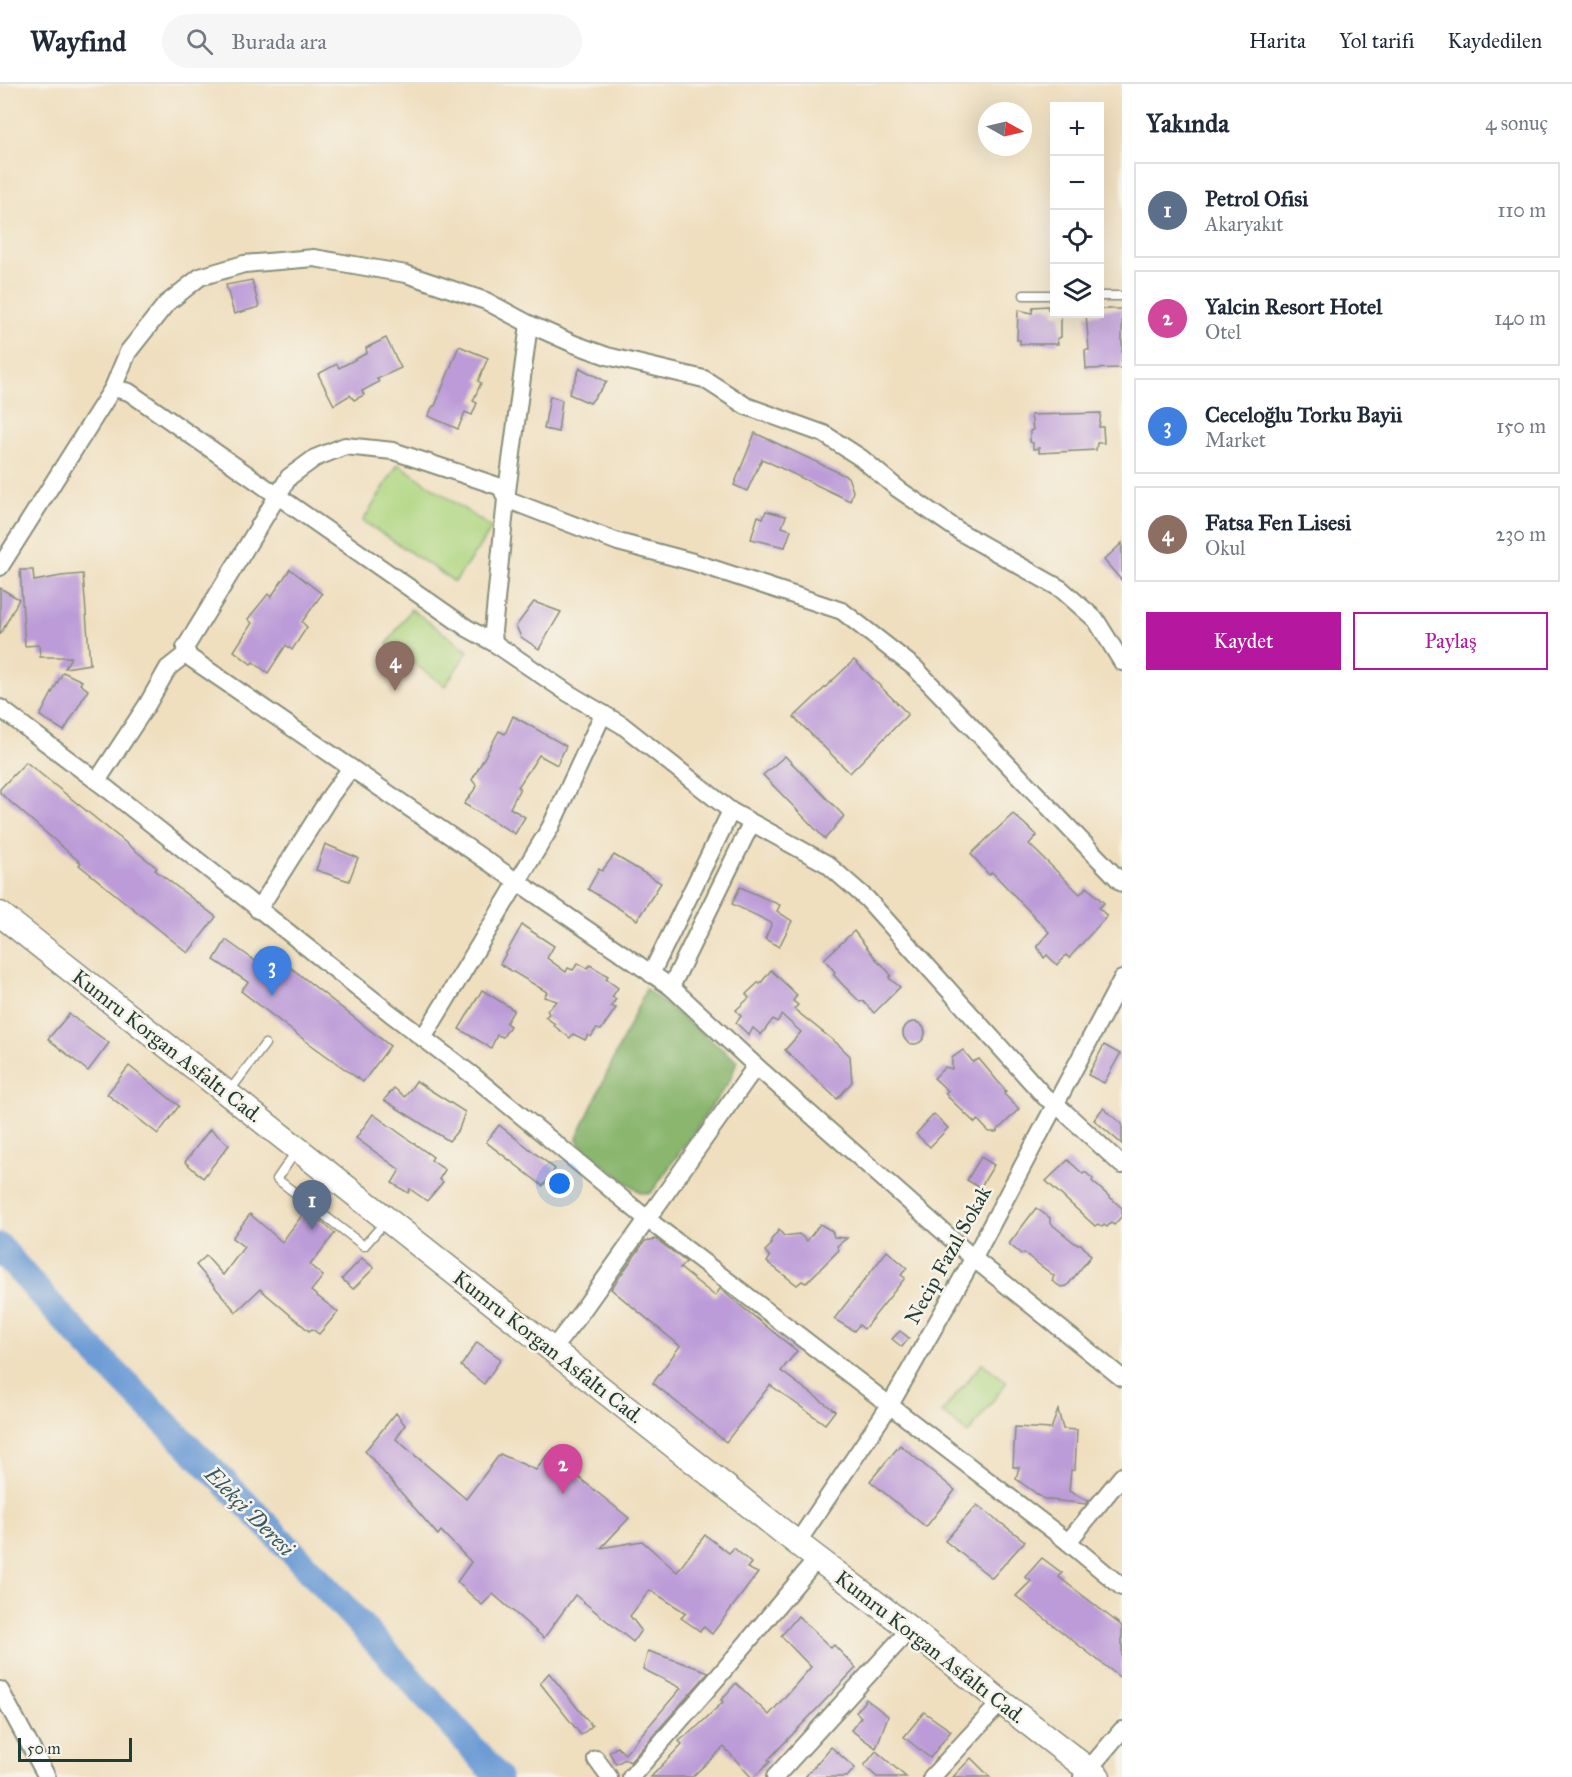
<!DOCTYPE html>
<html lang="tr">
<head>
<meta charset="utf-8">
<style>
  :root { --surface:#fff; --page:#f6f6f7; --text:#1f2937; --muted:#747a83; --line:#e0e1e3; --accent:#b5179e }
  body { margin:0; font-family:"IM FELL Great Primer",serif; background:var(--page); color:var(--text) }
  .controls { position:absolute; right:18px; top:18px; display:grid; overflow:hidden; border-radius:0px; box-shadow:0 6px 24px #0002 }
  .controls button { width:54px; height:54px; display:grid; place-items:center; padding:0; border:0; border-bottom:2px solid var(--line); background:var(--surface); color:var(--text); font:30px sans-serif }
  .compass { position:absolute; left:978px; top:18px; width:54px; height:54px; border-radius:50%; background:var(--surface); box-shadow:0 6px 24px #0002; rotate:98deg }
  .scale { position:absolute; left:18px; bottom:15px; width:114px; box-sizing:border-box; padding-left:6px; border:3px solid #1f3d34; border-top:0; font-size:16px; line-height:21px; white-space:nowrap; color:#1f3d34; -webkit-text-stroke:4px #f7f3e8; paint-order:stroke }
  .you { position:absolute; left:560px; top:1100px; width:21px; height:21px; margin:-15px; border:4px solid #fff; border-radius:50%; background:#1a73e8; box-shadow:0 0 0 9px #1a73e833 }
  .badge { display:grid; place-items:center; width:39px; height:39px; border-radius:50%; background:var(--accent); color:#fff; font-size:20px; font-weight:700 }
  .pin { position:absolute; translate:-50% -50px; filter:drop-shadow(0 2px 3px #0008) }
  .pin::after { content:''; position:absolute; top:32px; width:21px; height:18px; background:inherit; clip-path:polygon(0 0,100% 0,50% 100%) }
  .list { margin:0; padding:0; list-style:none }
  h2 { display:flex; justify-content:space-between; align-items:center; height:78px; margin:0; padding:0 24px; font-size:26px }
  h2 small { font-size:20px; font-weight:400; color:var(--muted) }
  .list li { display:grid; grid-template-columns:39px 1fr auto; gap:18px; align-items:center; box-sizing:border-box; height:96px; margin:0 12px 12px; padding:0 12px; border:2px solid var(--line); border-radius:0px }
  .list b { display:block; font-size:22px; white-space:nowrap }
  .list p { margin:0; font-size:20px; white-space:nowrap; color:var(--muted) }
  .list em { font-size:20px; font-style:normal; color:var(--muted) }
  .actions { display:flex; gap:12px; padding:18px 24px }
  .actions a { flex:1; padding:14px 0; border:2px solid var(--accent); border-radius:0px; text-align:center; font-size:21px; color:var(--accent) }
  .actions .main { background:var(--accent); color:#fff }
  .icon { flex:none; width:33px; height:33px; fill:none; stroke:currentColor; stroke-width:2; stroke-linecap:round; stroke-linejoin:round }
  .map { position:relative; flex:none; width:1122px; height:1693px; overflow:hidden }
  header { display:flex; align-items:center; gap:36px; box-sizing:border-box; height:84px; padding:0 30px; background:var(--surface); border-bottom:2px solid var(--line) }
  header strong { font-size:28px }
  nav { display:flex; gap:33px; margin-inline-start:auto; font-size:21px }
  .search { width:420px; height:54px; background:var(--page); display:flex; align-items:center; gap:15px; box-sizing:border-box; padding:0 21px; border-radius:33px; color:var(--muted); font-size:22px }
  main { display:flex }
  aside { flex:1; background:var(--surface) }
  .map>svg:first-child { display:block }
  .green { fill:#aed57f; stroke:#66895a; stroke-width:1.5 }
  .forest { fill:#8ab66e; stroke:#547a51; stroke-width:1.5 }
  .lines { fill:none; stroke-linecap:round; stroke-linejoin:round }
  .river { stroke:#6c9bd5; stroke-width:27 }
  .building { fill:#bc9bd8 }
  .lane-casing { stroke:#878e7a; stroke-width:11 }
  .street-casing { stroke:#878e7a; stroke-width:20 }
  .secondary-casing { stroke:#878e7a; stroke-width:27 }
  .lane { stroke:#fff; stroke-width:8 }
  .street { stroke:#fff; stroke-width:16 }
  .secondary { stroke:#fff; stroke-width:24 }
  .labels { text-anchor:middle; stroke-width:5; stroke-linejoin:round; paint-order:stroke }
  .street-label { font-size:21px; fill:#1f3d34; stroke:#f7f3e8 }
  .water-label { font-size:22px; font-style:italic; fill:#365964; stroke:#f7f3e8 }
</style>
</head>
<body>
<header>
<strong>Wayfind</strong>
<div class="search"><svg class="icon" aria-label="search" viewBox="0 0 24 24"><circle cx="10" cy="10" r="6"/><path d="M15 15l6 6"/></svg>Burada ara</div>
<nav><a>Harita</a><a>Yol tarifi</a><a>Kaydedilen</a></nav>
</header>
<main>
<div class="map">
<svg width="1122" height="1693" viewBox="0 0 1122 1693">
  <rect width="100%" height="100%" fill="#f7f3e8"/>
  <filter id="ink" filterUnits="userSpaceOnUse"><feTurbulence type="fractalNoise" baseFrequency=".0167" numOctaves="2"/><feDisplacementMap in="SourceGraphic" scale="12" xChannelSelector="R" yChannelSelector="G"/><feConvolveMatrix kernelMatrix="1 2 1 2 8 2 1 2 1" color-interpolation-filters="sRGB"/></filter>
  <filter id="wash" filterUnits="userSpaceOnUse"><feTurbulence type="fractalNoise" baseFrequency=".008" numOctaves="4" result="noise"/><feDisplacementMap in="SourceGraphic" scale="24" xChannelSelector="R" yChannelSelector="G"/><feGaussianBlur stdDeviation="1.35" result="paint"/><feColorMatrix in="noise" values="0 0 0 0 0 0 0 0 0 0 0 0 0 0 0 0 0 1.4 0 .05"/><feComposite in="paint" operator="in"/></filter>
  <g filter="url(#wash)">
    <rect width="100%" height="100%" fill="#efdfbf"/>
    <g class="green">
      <polygon points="398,380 492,444 455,498 363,437"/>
      <polygon points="411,525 468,567 445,602 387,560"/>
      <polygon points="982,1279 1007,1298 968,1350 942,1328"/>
    </g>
    <polygon class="forest" points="646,905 737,977 730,996 651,1109 641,1109 580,1062 577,1054"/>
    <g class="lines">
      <path class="river" d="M0,1163C75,1253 160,1333 242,1416C330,1506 415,1599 498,1693"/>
    </g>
    <g id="blocks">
      <g class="building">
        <polygon points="252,196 259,223 234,230 226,201"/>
        <polygon points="1048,222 1048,225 1054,225 1054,230 1061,230 1061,253 1057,255 1058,260 1020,260 1020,256 1017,256 1018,226 1032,229 1033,223"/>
        <polygon points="1100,225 1122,225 1122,284 1086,285 1085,266 1089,266 1086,230 1100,230"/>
        <polygon points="386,254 401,284 377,295 379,298 362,307 364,311 354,316 350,311 334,321 318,290 337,280 339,284 367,269 366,264"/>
        <polygon points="459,262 488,274 478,297 481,299 473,317 477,319 472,331 465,328 458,345 428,332 433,322 435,322"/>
        <polygon points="580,284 607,298 590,319 569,310"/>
        <polygon points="550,312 562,316 558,348 544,345"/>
        <polygon points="1101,329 1099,343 1103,343 1104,359 1097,359 1096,366 1039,369 1039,364 1033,365 1033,359 1030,358 1030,347 1033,346 1031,331"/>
        <polygon points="755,349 848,393 853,407 850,417 762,375 747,407 734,401"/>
        <polygon points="766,427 786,432 782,443 791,446 785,463 751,455 758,432 763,434"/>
        <polygon points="1122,459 1122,497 1104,476"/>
        <polygon points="290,485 322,510 302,538 307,543 292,566 286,561 268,589 253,578 251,580 234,567 252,539 248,535 268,510 271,513"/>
        <polygon points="20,486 33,486 34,497 61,492 83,490 90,580 65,584 71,573 40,573 39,561 25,562"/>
        <polygon points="0,504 19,515 0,551"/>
        <polygon points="534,518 561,528 539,565 521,553 516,542"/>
        <polygon points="854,576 908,630 850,689 794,633"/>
        <polygon points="63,588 82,597 80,600 88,606 64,647 40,632"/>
        <polygon points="513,632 566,662 557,681 539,671 518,703 520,704 510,724 525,733 515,750 464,720 477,702 472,696 499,647 505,650"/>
        <polygon points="785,672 844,732 825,755 763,691"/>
        <polygon points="26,678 157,784 155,786 216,833 188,869 79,781 81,779 0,709 0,705"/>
        <polygon points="1013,730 1037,751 1029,760 1080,810 1087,803 1104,819 1099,824 1107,832 1069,874 1066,871 1057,881 1047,871 1044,874 1037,862 1049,848 992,788 989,791 971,770"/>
        <polygon points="325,760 358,774 349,797 316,786"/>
        <polygon points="614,771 661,799 637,836 588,805 599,785 602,787"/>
        <polygon points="740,803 780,821 777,827 792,837 779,863 765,855 772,839 732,820"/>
        <polygon points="522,841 554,862 547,874 566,888 568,884 573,886 578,879 587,884 590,881 608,892 606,895 618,904 612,913 616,915 611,922 616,924 601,946 596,945 591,953 588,951 585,956 573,950 570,954 553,941 555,940 545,933 549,930 547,926 557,917 544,913 547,908 500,880"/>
        <polygon points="854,847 880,880 881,879 891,891 889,894 900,903 874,929 863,917 860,918 842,900 833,890 835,888 824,875"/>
        <polygon points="226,856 261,881 271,868 390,962 363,998 299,952 241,907 248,898 214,876"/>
        <polygon points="771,886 797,911 793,917 798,921 794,925 839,961 850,972 852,998 837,1015 785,966 801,948 782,931 777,938 773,935 761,951 753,944 749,951 736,939 741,932 736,926 749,914 746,910 759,898 760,900"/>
        <polygon points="482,906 514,926 506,939 510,942 503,953 497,951 491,964 459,945"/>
        <polygon points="69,930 109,959 88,987 48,955"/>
        <circle cx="914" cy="949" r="11"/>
        <polygon points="1104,961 1120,970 1104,999 1088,991"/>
        <polygon points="963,966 973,978 979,975 1006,1007 1004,1010 1019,1025 996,1048 989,1048 978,1036 975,1039 948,1013 945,1009 948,1007 934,994 945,983 952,985 952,974"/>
        <polygon points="129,982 179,1022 158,1050 107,1010"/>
        <polygon points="416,997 465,1028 459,1045 449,1057 384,1016 394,1004 405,1013"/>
        <polygon points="1103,1024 1122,1040 1122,1060 1094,1036"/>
        <polygon points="373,1030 433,1073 431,1076 445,1086 439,1095 443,1098 427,1117 410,1105 408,1109 392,1099 400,1086 356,1054"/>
        <polygon points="934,1030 948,1044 930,1063 916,1050"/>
        <polygon points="499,1041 555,1085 543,1102 486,1058"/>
        <polygon points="210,1045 229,1061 203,1094 185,1078"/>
        <polygon points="981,1073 994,1081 980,1104 967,1096"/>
        <polygon points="1068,1076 1083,1090 1085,1088 1093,1095 1092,1097 1122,1124 1122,1132 1114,1141 1111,1139 1107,1143 1104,1141 1102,1143 1098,1140 1095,1142 1046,1097"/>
        <polygon points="1036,1124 1050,1134 1050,1139 1076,1160 1081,1160 1091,1172 1067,1202 1061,1203 1052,1197 1054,1192 1024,1169 1021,1170 1009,1160"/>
        <polygon points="306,1126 335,1149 310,1181 323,1192 311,1207 338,1228 319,1250 312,1245 309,1247 260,1205 236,1228 196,1181 206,1172 223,1191 244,1163 232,1154 250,1130 282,1158"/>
        <polygon points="820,1140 832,1147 834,1153 847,1154 837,1162 839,1166 806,1199 802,1197 797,1201 767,1178 770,1173 765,1167 771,1161 771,1156 779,1146 784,1152 799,1150 807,1157"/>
        <polygon points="656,1155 686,1178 680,1184 715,1212 720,1205 797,1267 781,1287 835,1327 825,1340 770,1301 726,1358 653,1299 680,1262 611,1205 645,1157"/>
        <polygon points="887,1167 907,1184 901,1191 905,1194 864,1245 859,1241 854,1247 834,1235"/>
        <polygon points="362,1174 374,1184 353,1205 342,1195"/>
        <polygon points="900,1247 909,1254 902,1263 892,1255"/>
        <polygon points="477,1258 501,1275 484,1300 461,1282"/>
        <polygon points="1058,1326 1063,1345 1077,1346 1075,1386 1071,1386 1069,1407 1088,1417 1086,1420 1044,1415 1016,1395 1019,1383 1013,1383 1015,1343 1051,1345"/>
        <polygon points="396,1329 405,1341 396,1355 466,1415 500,1370 536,1386 547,1371 551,1376 560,1363 573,1372 566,1383 629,1434 601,1464 642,1457 677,1488 705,1451 729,1469 734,1464 751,1479 747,1484 758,1489 712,1550 704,1543 700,1547 681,1534 686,1529 650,1506 630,1532 641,1546 633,1558 575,1511 544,1554 493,1510 482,1521 457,1498 471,1478 441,1447 438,1451 365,1367"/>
        <polygon points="900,1361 955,1406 926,1443 870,1397"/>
        <polygon points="977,1421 1025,1457 992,1494 945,1457"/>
        <polygon points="1042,1474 1062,1489 1059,1493 1122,1542 1122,1595 1016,1512 1031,1497 1025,1493"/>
        <polygon points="798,1532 831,1564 834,1561 856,1584 768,1676 770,1678 754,1693 751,1693 724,1663 692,1693 651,1693 682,1660 679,1657 698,1642 723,1618 721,1616 736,1599 769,1631 811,1583 781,1552"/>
        <polygon points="648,1567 709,1588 630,1678 625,1675 616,1680 609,1668 617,1663 625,1670 681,1604 643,1585"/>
        <polygon points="549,1589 592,1642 581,1651 540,1599"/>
        <polygon points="866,1615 888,1632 876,1664 851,1646 861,1633 856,1628"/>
        <polygon points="924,1628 951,1647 930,1674 904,1653"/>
        <polygon points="831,1663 855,1684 847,1693 805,1693"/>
        <polygon points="876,1667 906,1693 877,1693 864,1682"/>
        <polygon points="971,1674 990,1693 953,1693"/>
      </g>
    </g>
  </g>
  <g filter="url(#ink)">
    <use href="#blocks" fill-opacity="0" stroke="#878e7a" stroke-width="1.5"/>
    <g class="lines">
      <g class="lane-casing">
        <g id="lane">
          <polyline points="1024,211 1054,211"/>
          <polyline points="1100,212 1122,212"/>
          <polyline points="228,1009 265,960"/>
          <polyline points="297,1066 277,1095 364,1162 386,1137"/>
        </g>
      </g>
      <g class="street-casing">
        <g id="street">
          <polyline points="113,304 129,308 467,544 494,559 568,609 622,641 731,727 827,780 867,815 1045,1013 1057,1021 1122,1081"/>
          <polyline points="0,483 113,304 128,268 166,220 200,193 244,180 314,174 406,190 486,217 529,240 574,260 607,272 704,295 746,322 824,350 861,374 898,405 962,449 1061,505 1096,536 1122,578"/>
          <polyline points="494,559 493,547 506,415 529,240"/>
          <polyline points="0,624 110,707 390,929 472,991 647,1135 1068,1458 1122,1503"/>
          <polyline points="97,697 147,621 168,584 187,569"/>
          <polyline points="1122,799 915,584 842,527 693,478 618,458 506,415 501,403 393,367 345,362 315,374 289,393 185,564 189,573 671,903 756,982 973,1174 1122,1294"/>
          <polyline points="258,826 331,711 351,684"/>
          <polyline points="651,890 731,727"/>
          <polyline points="671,903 751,740"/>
          <polyline points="423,954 550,744 603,630"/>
          <polyline points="552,1266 582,1227 756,982"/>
          <polyline points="1068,1458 1122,1392"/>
          <polyline points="797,1459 890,1321 977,1168 1122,895"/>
          <polyline points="0,1606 47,1693"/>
          <polyline points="596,1675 609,1693"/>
          <polyline points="631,1693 718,1593 817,1475"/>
          <polyline points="775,1693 910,1545"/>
          <polyline points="932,1693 1001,1618"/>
          <polyline points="1082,1693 1122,1646"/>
        </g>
      </g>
      <g class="secondary-casing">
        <polyline id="secondary" points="0,830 797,1459 910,1545 1001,1618 1098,1693"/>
      </g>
      <use href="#lane" class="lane"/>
      <use href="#street" class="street"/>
      <use href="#secondary" class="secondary"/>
    </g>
  </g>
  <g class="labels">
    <g class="street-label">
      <text transform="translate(167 962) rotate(38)" y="7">Kumru Korgan Asfaltı Cad.</text>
      <text transform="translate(948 1171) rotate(-61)" y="7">Necip Fazıl Sokak</text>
      <text transform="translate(548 1263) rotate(38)" y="7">Kumru Korgan Asfaltı Cad.</text>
      <text transform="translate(930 1563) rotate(38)" y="7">Kumru Korgan Asfaltı Cad.</text>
    </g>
    <g class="water-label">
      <text transform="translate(250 1427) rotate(45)" y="8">Elekçi Deresi</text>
    </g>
  </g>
</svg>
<div class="controls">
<button>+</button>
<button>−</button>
<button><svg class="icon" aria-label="locate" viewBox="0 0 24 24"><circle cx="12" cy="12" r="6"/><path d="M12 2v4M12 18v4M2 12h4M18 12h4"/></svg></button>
<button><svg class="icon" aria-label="layers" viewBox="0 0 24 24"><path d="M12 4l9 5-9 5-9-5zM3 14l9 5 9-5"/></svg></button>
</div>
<svg class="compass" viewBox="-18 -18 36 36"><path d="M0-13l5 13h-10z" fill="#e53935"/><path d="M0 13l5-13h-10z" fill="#747a83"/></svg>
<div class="scale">50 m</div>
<div class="you"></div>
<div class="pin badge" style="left:312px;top:1146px;background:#5c6f8a">1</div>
<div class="pin badge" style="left:563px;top:1410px;background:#d1479c">2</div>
<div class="pin badge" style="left:272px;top:912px;background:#3f7fe0">3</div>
<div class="pin badge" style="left:395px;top:607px;background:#8d6e63">4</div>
</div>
<aside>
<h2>Yakında<small>4 sonuç</small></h2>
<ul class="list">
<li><span class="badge" style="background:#5c6f8a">1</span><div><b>Petrol Ofisi</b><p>Akaryakıt</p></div><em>110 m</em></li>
<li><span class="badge" style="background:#d1479c">2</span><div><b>Yalcin Resort Hotel</b><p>Otel</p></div><em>140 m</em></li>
<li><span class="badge" style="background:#3f7fe0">3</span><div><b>Ceceloğlu Torku Bayii</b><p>Market</p></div><em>150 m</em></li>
<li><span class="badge" style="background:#8d6e63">4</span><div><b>Fatsa Fen Lisesi</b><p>Okul</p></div><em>230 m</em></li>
</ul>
<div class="actions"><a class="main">Kaydet</a><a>Paylaş</a></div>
</aside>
</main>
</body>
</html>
